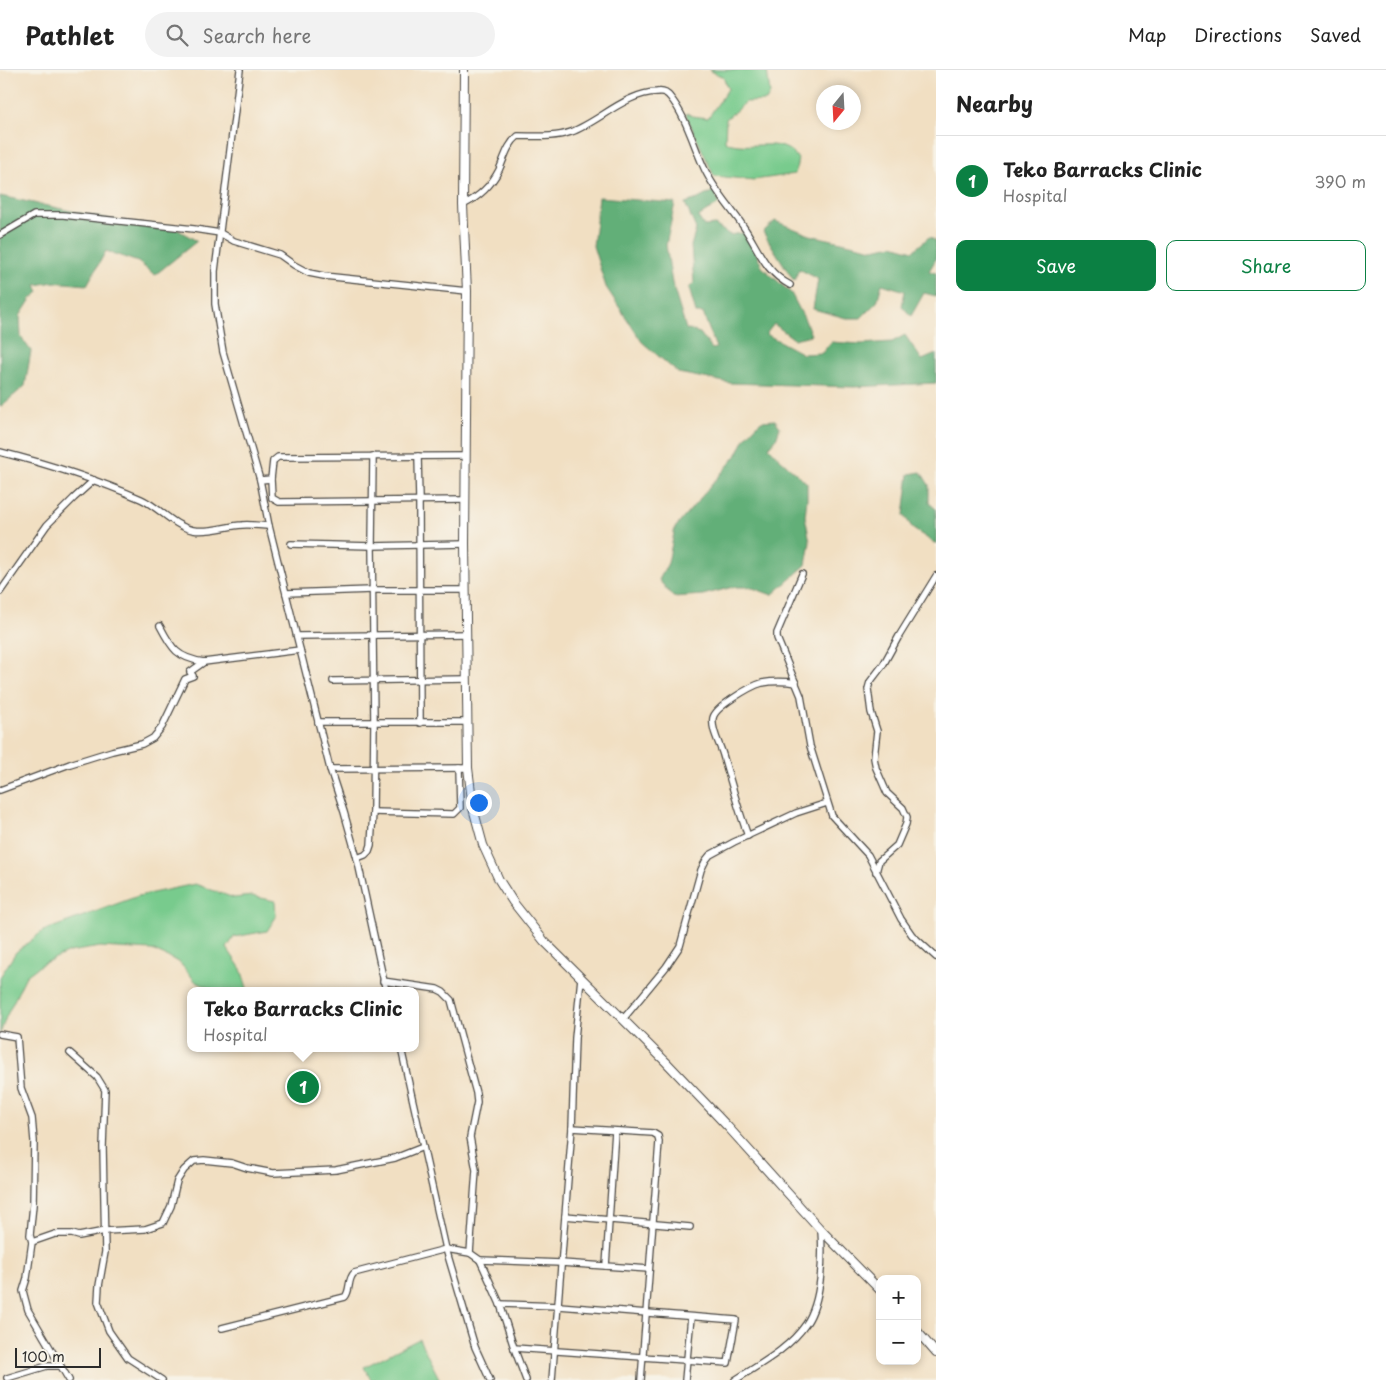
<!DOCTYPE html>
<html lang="en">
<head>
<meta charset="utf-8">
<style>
  :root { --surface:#fff; --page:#f2f2f2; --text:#222; --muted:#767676; --line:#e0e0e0; --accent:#0b8043 }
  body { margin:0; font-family:"Playpen Sans",sans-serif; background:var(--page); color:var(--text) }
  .controls { position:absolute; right:15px; bottom:15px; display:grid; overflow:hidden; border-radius:10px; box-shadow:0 2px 8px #0003 }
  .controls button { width:45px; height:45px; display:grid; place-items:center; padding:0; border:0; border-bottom:1px solid var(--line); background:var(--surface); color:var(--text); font:25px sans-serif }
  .compass { position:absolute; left:816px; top:15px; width:45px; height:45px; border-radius:50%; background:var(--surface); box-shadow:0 2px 8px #0003; rotate:198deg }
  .scale { position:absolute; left:15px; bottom:12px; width:86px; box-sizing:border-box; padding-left:5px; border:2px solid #2b2b2b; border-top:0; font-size:14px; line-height:18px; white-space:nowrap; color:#2b2b2b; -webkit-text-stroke:4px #f7f3e8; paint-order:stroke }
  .you { position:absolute; left:478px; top:732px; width:18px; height:18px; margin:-12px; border:4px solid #fff; border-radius:50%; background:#1a73e8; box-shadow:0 0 0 8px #1a73e833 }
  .badge { display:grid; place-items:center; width:32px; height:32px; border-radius:50%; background:var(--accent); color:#fff; font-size:16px; font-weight:700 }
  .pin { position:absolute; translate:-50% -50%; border:2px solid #fff; box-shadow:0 1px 5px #0006 }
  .popup { position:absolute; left:187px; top:917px; width:232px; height:65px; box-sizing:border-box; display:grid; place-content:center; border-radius:10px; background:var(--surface); filter:drop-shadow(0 1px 4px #0005); font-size:16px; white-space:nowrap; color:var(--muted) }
  .popup b { font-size:19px; color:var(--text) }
  .popup::after { content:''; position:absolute; left:50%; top:100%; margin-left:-10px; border:10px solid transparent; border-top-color:var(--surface) }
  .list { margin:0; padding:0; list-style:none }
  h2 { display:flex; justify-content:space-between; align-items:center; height:65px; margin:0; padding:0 20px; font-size:21px }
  h2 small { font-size:16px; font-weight:400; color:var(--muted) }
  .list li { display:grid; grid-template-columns:32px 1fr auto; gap:15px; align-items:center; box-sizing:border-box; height:90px; padding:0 20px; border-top:1px solid var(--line) }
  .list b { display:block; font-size:19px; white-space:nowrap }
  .list p { margin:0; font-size:16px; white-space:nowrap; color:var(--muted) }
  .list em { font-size:16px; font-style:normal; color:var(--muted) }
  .actions { display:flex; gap:10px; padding:15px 20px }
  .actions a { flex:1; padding:11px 0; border:1px solid var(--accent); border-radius:10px; text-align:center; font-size:18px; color:var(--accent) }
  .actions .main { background:var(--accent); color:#fff }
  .icon { flex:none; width:28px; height:28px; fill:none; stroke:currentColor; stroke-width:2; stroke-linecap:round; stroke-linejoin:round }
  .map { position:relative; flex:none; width:936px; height:1310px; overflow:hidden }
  header { display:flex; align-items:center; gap:30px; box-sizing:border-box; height:70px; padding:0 25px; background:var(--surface); border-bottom:1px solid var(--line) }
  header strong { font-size:24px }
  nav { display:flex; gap:28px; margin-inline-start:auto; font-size:18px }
  .search { width:350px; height:45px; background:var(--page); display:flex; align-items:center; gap:12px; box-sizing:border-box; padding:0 18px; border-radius:28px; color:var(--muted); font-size:19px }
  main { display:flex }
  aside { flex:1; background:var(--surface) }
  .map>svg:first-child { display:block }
  .green { fill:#78cb8d; stroke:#527b5c }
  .forest { fill:#62af78; stroke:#466d52 }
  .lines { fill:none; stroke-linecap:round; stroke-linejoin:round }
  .minor-casing { stroke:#494642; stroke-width:8 }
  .major-casing { stroke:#494642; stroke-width:10 }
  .minor { stroke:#fff; stroke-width:5.5 }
  .major { stroke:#fff; stroke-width:8 }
</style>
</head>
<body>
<header>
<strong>Pathlet</strong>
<div class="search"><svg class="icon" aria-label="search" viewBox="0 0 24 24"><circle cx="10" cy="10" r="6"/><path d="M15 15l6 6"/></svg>Search here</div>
<nav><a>Map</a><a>Directions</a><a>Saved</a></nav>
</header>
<main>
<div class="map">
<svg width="936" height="1310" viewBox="0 0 936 1310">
  <rect width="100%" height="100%" fill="#f7f3e8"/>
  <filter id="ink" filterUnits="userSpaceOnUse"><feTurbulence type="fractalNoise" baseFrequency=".02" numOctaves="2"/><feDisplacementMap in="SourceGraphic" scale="10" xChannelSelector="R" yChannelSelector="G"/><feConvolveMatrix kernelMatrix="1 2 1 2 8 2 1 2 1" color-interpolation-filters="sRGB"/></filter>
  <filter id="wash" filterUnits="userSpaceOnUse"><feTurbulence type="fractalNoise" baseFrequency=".0096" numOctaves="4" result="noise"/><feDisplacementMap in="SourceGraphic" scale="20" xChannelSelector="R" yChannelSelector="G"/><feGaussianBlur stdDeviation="1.12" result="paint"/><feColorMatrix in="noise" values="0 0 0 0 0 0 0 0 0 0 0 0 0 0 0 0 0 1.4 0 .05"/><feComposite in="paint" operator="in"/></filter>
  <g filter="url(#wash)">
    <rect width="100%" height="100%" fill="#f1dfc2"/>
    <g class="green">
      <path d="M709,0H767L770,24L766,31L746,32L726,49L725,72C751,82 782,64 798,89L795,104L754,110L714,106L686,45L687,43L692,46L708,48L728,19L723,7Z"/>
      <polygon points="195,814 234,828 252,826 275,831 276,847 267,861 234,867 227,878 241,899 248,921 217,921 196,912 179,892 152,880 100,877 69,882 42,894 26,906 6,947 0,964 0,907 16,882 43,861 138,826"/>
      <polygon points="419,1269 440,1310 371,1310 364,1297"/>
    </g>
    <g class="forest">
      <polygon points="715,120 719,134 698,147 704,156 715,155 730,165 748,162 762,197 791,223 805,250 811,265 794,269 774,254 766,264 803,284 822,283 831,272 861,274 892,272 905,265 922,290 936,284 936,313 854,317 730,313 678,303 642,272 606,217 593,176 599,127 675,133 666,175 672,213 686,259 700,263 712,279 716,278 703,243 696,243 689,218 694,213 691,176 696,159 685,133 698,129"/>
      <polygon points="0,126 134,154 173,157 197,171 155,205 138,192 106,181 87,215 54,212 36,215 39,222 31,229 20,246 21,267 31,281 25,316 0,337"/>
      <polygon points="775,151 810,165 873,179 893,175 913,181 929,167 936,171 936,189 929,201 936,203 936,226 924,223 911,246 902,236 905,221 882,214 877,232 861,248 846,248 813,239 818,209 799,199 794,211 763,162"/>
      <polygon points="775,350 780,357 776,369 769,377 780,389 807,413 807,429 805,446 810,472 806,495 772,525 750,517 733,517 703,525 673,527 659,510 668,493 675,458 736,386 746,367 761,351"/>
      <polygon points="921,402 929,415 929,433 936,439 936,474 913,459 904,445 909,404"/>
    </g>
  </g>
  <g filter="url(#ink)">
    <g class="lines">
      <g class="minor-casing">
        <g id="minor">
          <polyline points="240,0 215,201 215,234 223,282 260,410 269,456 330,699 344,742 357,788 386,921"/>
          <path d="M463,135C479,127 491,116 499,100C505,87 507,75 518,66C535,66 554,68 571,62C597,53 627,22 657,22C662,21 667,23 670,27C686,46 694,77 705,100C715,121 730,137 743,156C759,179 764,201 790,215"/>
          <polyline points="0,165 34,145 63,145 194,159 220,163 234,171 280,185 294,195 309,203 324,206 467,221"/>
          <path d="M0,382C48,394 95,409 141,429C159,437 173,456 193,460C209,463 227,456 242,455C251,454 260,456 269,456"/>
          <polyline points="418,386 419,430 420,653"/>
          <polyline points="271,409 272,428 279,432 465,430"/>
          <polyline points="260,410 271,409 273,391 278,387 465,386"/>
          <polyline points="291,474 372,476 465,474"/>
          <polyline points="802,504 777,563 777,568 801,626 810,676 832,746 868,785 901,849 912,865 936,887"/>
          <polyline points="0,522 47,455 74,428 94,410"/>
          <polyline points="286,523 372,520 466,520"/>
          <path d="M160,556C172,579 177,588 204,592L300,580"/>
          <polyline points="297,566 467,564"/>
          <polyline points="333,611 467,609"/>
          <polyline points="318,652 468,652"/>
          <polyline points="330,699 468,698"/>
          <polyline points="0,720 70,694 112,681 142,674 153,668 162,657 185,609 193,606 190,602 204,592"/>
          <polyline points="373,742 454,744 460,738 459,698"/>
          <path d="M748,766C738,739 731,712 723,685C720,674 711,660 713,648C715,637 751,616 762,613C774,611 784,611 796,613"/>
          <polyline points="357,788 365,785 369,781 371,775 373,742 374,653 372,476 373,386"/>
          <polyline points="876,802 879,791 897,775 906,754 907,747 903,738 887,723 876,698 874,688 877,661 871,642 868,619 870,612 883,595 899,566 936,506"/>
          <polyline points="383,911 437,919 443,922 451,930 476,1023 477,1032 470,1067 476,1100 470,1183 480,1190 500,1234 514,1278 526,1310"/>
          <polyline points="624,948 666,897 680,876 701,800 706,790 710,785 734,772 796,743 827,733"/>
          <polyline points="0,964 17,967 21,1018 32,1048 34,1071 33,1135 30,1165 32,1172 27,1208 23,1221 28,1240 69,1310"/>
          <polyline points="401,978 446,1179 475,1277 490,1310"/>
          <polyline points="70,983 97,1007 105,1020 103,1077 105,1182 99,1216 98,1232 109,1261 128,1288 162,1310"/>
          <polyline points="572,1058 653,1063 658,1066 659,1072 641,1310"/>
          <polyline points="565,1146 690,1157"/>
          <polyline points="32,1172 55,1164 72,1164 79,1166 105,1161 145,1159 163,1153 171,1136 177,1111 184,1100 194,1091 204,1090 232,1093 247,1098 273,1103 336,1100 395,1088 423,1077"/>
          <polyline points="480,1190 561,1193 649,1199"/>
          <polyline points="606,1196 615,1061"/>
          <polyline points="500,1234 559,1236 736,1250 728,1293 514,1278"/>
          <path d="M222,1258L345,1227C351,1220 347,1210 354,1203L446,1179L470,1183"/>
          <polyline points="7,1308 47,1296 59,1296"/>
          <polyline points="552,1310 572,1058 575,968 581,908"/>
          <polyline points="685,1310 691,1247"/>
          <path d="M735,1310C760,1294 789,1279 806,1254C822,1231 823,1187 821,1160"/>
        </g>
      </g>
      <g class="major-casing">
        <g id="major">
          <polyline points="464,0 463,135 467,221 465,474 468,698 473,738 483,775 499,810 513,832 544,871 666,992 728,1057 821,1160 880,1220"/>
          <polyline points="917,1261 936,1283"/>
        </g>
      </g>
      <use href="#minor" class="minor"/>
      <use href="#major" class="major"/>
    </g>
  </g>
</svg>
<div class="controls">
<button>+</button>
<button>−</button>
</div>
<svg class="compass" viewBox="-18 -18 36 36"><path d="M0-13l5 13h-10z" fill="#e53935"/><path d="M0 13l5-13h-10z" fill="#767676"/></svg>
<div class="scale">100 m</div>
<div class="you"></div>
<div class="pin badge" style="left:303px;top:1017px">1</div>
<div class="popup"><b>Teko Barracks Clinic</b>Hospital</div>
</div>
<aside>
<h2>Nearby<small></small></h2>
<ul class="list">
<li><span class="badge">1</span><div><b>Teko Barracks Clinic</b><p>Hospital</p></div><em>390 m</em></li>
</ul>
<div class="actions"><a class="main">Save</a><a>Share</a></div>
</aside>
</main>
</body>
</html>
